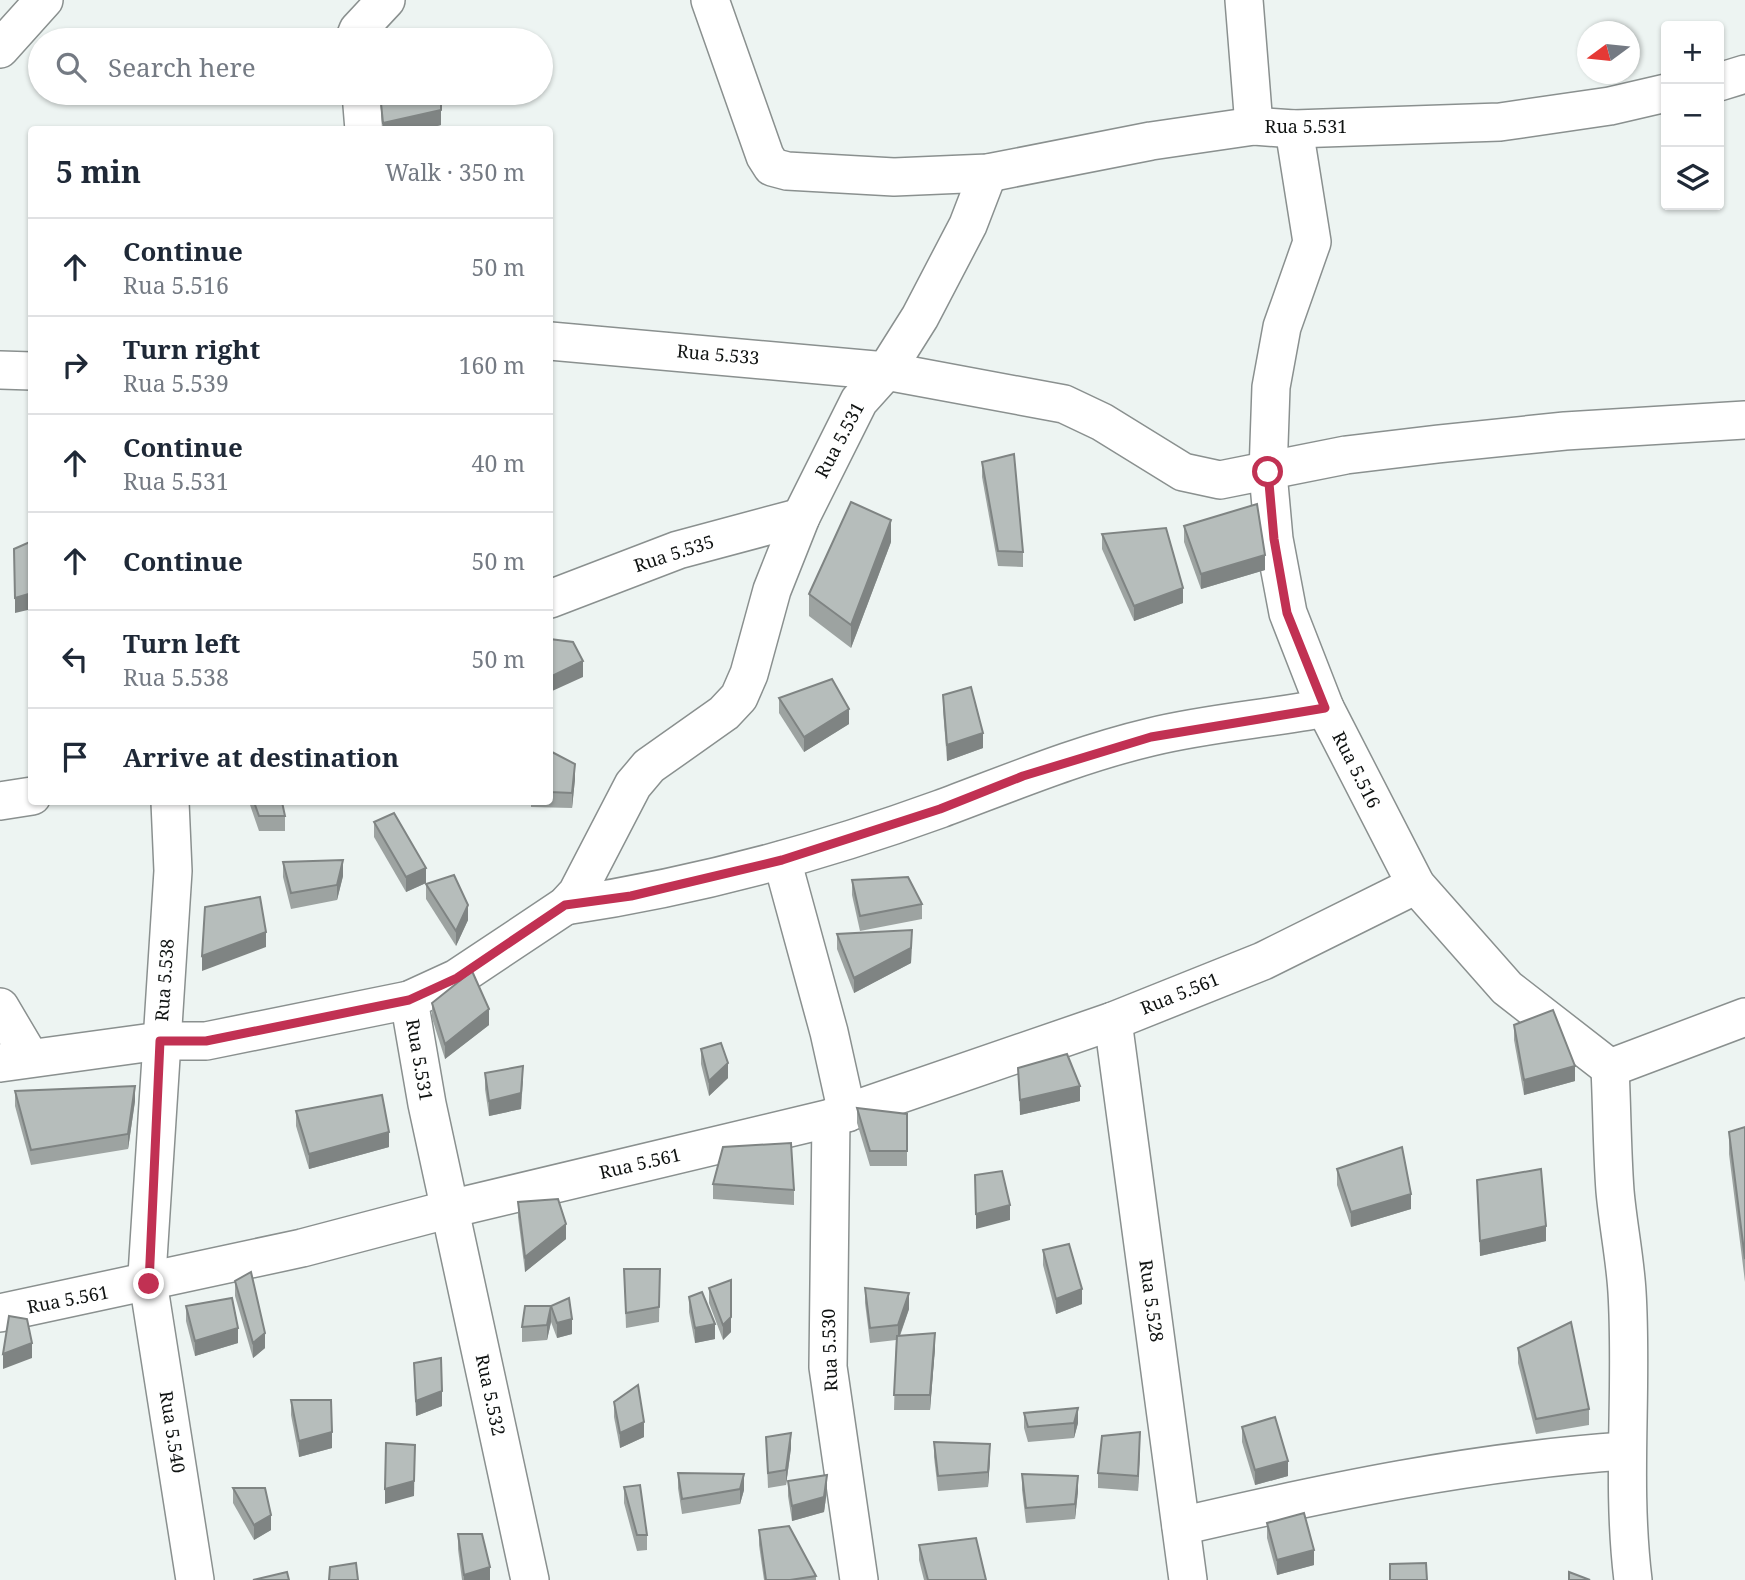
<!DOCTYPE html>
<html lang="en">
<head>
<meta charset="utf-8">
<style>
  :root { --surface:#fff; --page:#f2f2f3; --text:#1f2937; --muted:#747a83; --line:#e0e1e3 }
  body { margin:0; font-family:"Noto Serif",serif; background:var(--page); color:var(--text) }
  .controls { position:absolute; right:21px; top:21px; display:grid; overflow:hidden; border-radius:7px; box-shadow:0 2px 5px #0004 }
  .controls button { width:63px; height:63px; display:grid; place-items:center; padding:0; border:0; border-bottom:2px solid var(--line); background:var(--surface); color:var(--text); font:35px sans-serif }
  .compass { position:absolute; left:1577px; top:21px; width:63px; height:63px; border-radius:50%; background:var(--surface); box-shadow:0 2px 5px #0004; rotate:255deg }
  .stop { position:absolute; width:21px; height:21px; margin:-16px; border:5px solid #c13153; border-radius:50%; background:#fff }
  .stop.end { background:#c13153; border-color:#fff; box-shadow:0 2px 7px #0008 }
  .list { margin:0; padding:0; list-style:none }
  h2 { display:flex; justify-content:space-between; align-items:center; height:91px; margin:0; padding:0 28px; font-size:30px }
  h2 small { font-size:23px; font-weight:400; color:var(--muted) }
  .list li { display:grid; grid-template-columns:46px 1fr auto; gap:21px; align-items:center; box-sizing:border-box; height:98px; padding:0 28px; border-top:2px solid var(--line) }
  .list b { display:block; font-size:26px; white-space:nowrap }
  .list p { margin:0; font-size:23px; white-space:nowrap; color:var(--muted) }
  .list em { font-size:23px; font-style:normal; color:var(--muted) }
  .icon { flex:none; width:38px; height:38px; fill:none; stroke:currentColor; stroke-width:2; stroke-linecap:round; stroke-linejoin:round }
  .map { position:relative; flex:none; width:1745px; height:1580px; overflow:hidden }
  .search { position:absolute; background:var(--surface); box-shadow:0 2px 5px #0004; left:28px; top:28px; width:525px; height:77px; display:flex; align-items:center; gap:18px; box-sizing:border-box; padding:0 24px; border-radius:38px; color:var(--muted); font-size:26px }
  .panel { position:absolute; background:var(--surface); box-shadow:0 2px 5px #0004; left:28px; top:126px; width:525px; height:679px; border-radius:7px }
  .map>svg:first-child { display:block }
  .lines { fill:none; stroke-linecap:round; stroke-linejoin:round }
  .minor-casing { stroke:#8a908f; stroke-width:40 }
  .minor { stroke:#fff; stroke-width:37 }
  .wall { fill:#9da3a1 }
  .shaded-wall { fill:#7f8483 }
  .building { fill:#b6bdbb; stroke:#7f8483; stroke-width:2 }
  .route { stroke:#c13153; stroke-width:9 }
  .labels { text-anchor:middle; stroke-width:5; stroke-linejoin:round; paint-order:stroke }
  .street-label { font-size:18px; fill:#101312; stroke:#fff }
</style>
</head>
<body>
<div class="map">
<svg width="1745" height="1580" viewBox="0 0 1745 1580">
  <rect width="100%" height="100%" fill="#edf4f2"/>
  <g class="lines">
    <g class="minor-casing">
      <g id="minor">
        <polyline points="710,0 765,156 772,167 787,171 894,177 988,173 1151,141 1254,126 1294,129 1500,122 1610,106 1666,93"/>
        <polyline points="1244,0 1254,126"/>
        <polyline points="354,40 358,30 386,0"/>
        <polyline points="0,49 44,0"/>
        <polyline points="1719,82 1745,74"/>
        <polyline points="361,93 364,130"/>
        <polyline points="1294,129 1312,242 1282,327 1271,387 1268,473 1274,539 1288,613 1325,708 1416,885 1507,988 1610,1068"/>
        <polyline points="550,341 886,371 1064,404 1102,422 1183,472 1220,480 1346,455 1438,444 1565,431 1745,420"/>
        <polyline points="0,370 32,371"/>
        <polyline points="550,599 678,550 801,517"/>
        <polyline points="0,801 32,796"/>
        <polyline points="170,802 173,871 147,1275 195,1580"/>
        <polyline points="782,860 829,1032 847,1113"/>
        <path d="M565,906C693,887 819,853 940,809C1010,783 1079,754 1151,737C1208,723 1267,719 1325,708"/>
        <polyline points="409,1000 427,1104 530,1580"/>
        <polyline points="0,1007 29,1056"/>
        <polyline points="1113,1021 1188,1580"/>
        <polyline points="0,1063 160,1041 206,1041 409,1000 457,978 565,906 577,893 633,785 649,766 724,713 739,697 749,674 772,590 801,517 859,401 886,371 920,317 968,225 988,173"/>
        <path d="M1610,1068C1612,1109 1612,1150 1615,1191C1618,1225 1625,1258 1627,1292C1633,1389 1621,1482 1633,1580"/>
        <polyline points="1610,1068 1745,1017"/>
        <polyline points="831,1118 828,1367 859,1580"/>
        <polyline points="0,1313 302,1248 450,1209 831,1118 1113,1021 1263,961 1416,885"/>
        <path d="M1181,1526C1327,1492 1475,1461 1625,1451"/>
      </g>
    </g>
    <use href="#minor" class="minor"/>
  </g>
  <g class="wall">
    <polygon points="380,93 441,93 441,125 422,130 382,130"/>
    <polygon points="982,462 1023,552 1023,567 998,566 982,477"/>
    <polygon points="1184,526 1265,570 1201,589 1184,542"/>
    <polygon points="1102,534 1183,603 1134,621 1102,549"/>
    <polygon points="891,542 851,648 809,616 809,594"/>
    <polygon points="943,695 983,748 947,761 943,710"/>
    <polygon points="779,698 849,724 804,752 779,713"/>
    <polygon points="550,751 575,779 572,808 531,807 531,802 550,802"/>
    <polygon points="250,802 282,802 285,816 285,831 259,831 250,805"/>
    <polygon points="374,822 426,883 406,892 374,837"/>
    <polygon points="283,862 343,876 337,900 291,909 283,877"/>
    <polygon points="852,880 922,904 922,919 860,931 852,895"/>
    <polygon points="426,884 468,920 456,946 426,899"/>
    <polygon points="837,934 912,945 911,963 854,993 837,949"/>
    <polygon points="432,1003 489,1025 445,1059 432,1018"/>
    <polygon points="1514,1025 1575,1081 1524,1095 1514,1040"/>
    <polygon points="701,1049 728,1078 709,1096 701,1064"/>
    <polygon points="1018,1068 1080,1101 1020,1115"/>
    <polygon points="485,1073 523,1081 521,1109 489,1116 485,1089"/>
    <polygon points="15,1091 135,1101 128,1149 31,1165 15,1106"/>
    <polygon points="857,1108 907,1114 907,1166 870,1166 857,1123"/>
    <polygon points="296,1111 389,1147 309,1169 296,1126"/>
    <polygon points="1745,1127 1745,1282 1729,1154 1729,1132"/>
    <polygon points="1337,1169 1411,1209 1351,1227 1337,1185"/>
    <polygon points="1477,1180 1546,1241 1480,1256"/>
    <polygon points="713,1184 794,1190 794,1205 713,1199"/>
    <polygon points="518,1202 566,1239 525,1272 518,1217"/>
    <polygon points="1043,1250 1082,1304 1056,1314 1043,1265"/>
    <polygon points="624,1269 660,1269 659,1322 626,1328"/>
    <polygon points="235,1281 265,1348 253,1358 235,1296"/>
    <polygon points="709,1288 731,1332 723,1340 709,1303"/>
    <polygon points="865,1288 909,1309 900,1336 935,1348 930,1410 894,1410 896,1340 870,1343 865,1303"/>
    <polygon points="689,1297 715,1339 695,1343 689,1312"/>
    <polygon points="186,1306 238,1343 195,1356 186,1321"/>
    <polygon points="551,1306 572,1334 557,1338 551,1322"/>
    <polygon points="551,1322 547,1340 522,1342 522,1327"/>
    <polygon points="1518,1348 1589,1409 1589,1425 1536,1434 1518,1363"/>
    <polygon points="414,1363 442,1406 416,1416 414,1378"/>
    <polygon points="291,1400 332,1448 299,1457 291,1415"/>
    <polygon points="614,1402 644,1437 620,1448 614,1417"/>
    <polygon points="1024,1413 1078,1423 1074,1438 1028,1442 1024,1428"/>
    <polygon points="1242,1427 1288,1476 1255,1485 1242,1442"/>
    <polygon points="766,1437 791,1448 786,1485 768,1488"/>
    <polygon points="934,1442 990,1459 988,1487 938,1491 934,1457"/>
    <polygon points="1140,1447 1138,1491 1098,1488 1098,1473"/>
    <polygon points="678,1473 744,1490 740,1504 682,1514 678,1488"/>
    <polygon points="1022,1474 1078,1491 1075,1519 1026,1523 1022,1490"/>
    <polygon points="788,1481 827,1490 824,1512 792,1521 788,1496"/>
    <polygon points="624,1487 647,1535 647,1550 637,1551 624,1503"/>
    <polygon points="233,1488 271,1530 254,1540 233,1503"/>
    <polygon points="1267,1523 1314,1565 1277,1575 1267,1538"/>
    <polygon points="759,1530 816,1576 816,1580 764,1580 759,1545"/>
    <polygon points="458,1534 490,1580 462,1580 458,1549"/>
    <polygon points="919,1545 986,1580 924,1580 919,1560"/>
  </g>
  <g class="shaded-wall">
    <polygon points="441,110 441,125 422,130 383,130 383,123"/>
    <polygon points="891,520 891,542 851,648 851,625"/>
    <polygon points="1265,555 1265,570 1201,589 1201,574"/>
    <polygon points="1183,588 1183,603 1134,621 1134,606"/>
    <polygon points="32,593 32,609 15,613 15,598"/>
    <polygon points="583,661 583,677 550,692 550,677"/>
    <polygon points="849,709 849,724 804,752 804,737"/>
    <polygon points="983,733 983,748 947,761 947,745"/>
    <polygon points="575,764 575,779 572,808 572,793"/>
    <polygon points="343,860 343,876 337,900 337,885"/>
    <polygon points="426,868 426,883 406,892 406,877"/>
    <polygon points="468,905 468,920 456,946 456,931"/>
    <polygon points="912,930 911,963 854,993 854,978"/>
    <polygon points="266,932 266,947 202,971 202,956"/>
    <polygon points="489,1009 489,1025 445,1059 445,1044"/>
    <polygon points="728,1063 728,1078 709,1096 709,1081"/>
    <polygon points="523,1066 521,1109 489,1116 489,1101"/>
    <polygon points="1575,1066 1575,1081 1524,1095 1524,1080"/>
    <polygon points="135,1086 135,1101 128,1149 128,1134"/>
    <polygon points="1080,1086 1080,1101 1020,1115 1020,1100"/>
    <polygon points="389,1132 389,1147 309,1169 309,1154"/>
    <polygon points="1411,1194 1411,1209 1351,1227 1351,1212"/>
    <polygon points="1010,1205 1010,1220 976,1229 976,1214"/>
    <polygon points="566,1224 566,1239 525,1272 525,1257"/>
    <polygon points="1546,1226 1546,1241 1480,1256 1480,1241"/>
    <polygon points="1082,1289 1082,1304 1056,1314 1056,1299"/>
    <polygon points="909,1293 909,1309 898,1340 898,1325"/>
    <polygon points="551,1306 551,1322 547,1340 547,1325"/>
    <polygon points="731,1317 731,1332 723,1340 723,1325"/>
    <polygon points="572,1319 572,1334 557,1338 557,1323"/>
    <polygon points="715,1324 715,1339 695,1343 695,1328"/>
    <polygon points="238,1328 238,1343 195,1356 195,1341"/>
    <polygon points="265,1333 265,1348 253,1358 253,1343"/>
    <polygon points="935,1333 935,1348 930,1410 930,1395"/>
    <polygon points="32,1343 32,1358 3,1369 3,1354"/>
    <polygon points="442,1391 442,1406 416,1416 416,1401"/>
    <polygon points="1078,1408 1078,1423 1074,1438 1074,1423"/>
    <polygon points="644,1422 644,1437 620,1448 620,1433"/>
    <polygon points="332,1432 332,1448 299,1457 299,1441"/>
    <polygon points="1140,1432 1140,1447 1138,1491 1138,1476"/>
    <polygon points="791,1433 791,1448 786,1485 786,1470"/>
    <polygon points="990,1444 990,1459 988,1487 988,1472"/>
    <polygon points="415,1445 414,1496 385,1504 385,1489"/>
    <polygon points="1288,1461 1288,1476 1255,1485 1255,1470"/>
    <polygon points="744,1474 744,1490 740,1504 740,1489"/>
    <polygon points="827,1475 827,1490 824,1512 792,1521 792,1506"/>
    <polygon points="1078,1476 1078,1491 1075,1519 1075,1504"/>
    <polygon points="271,1515 271,1530 254,1540 254,1525"/>
    <polygon points="1314,1550 1314,1565 1277,1575 1277,1560"/>
    <polygon points="490,1567 490,1580 464,1580 464,1575"/>
  </g>
  <g class="building">
    <polygon points="380,93 441,93 441,110 383,123"/>
    <polygon points="1014,454 1023,552 998,551 982,462"/>
    <polygon points="851,502 891,520 851,625 809,594"/>
    <polygon points="1257,504 1265,555 1201,574 1184,526"/>
    <polygon points="1166,528 1183,588 1134,606 1102,534"/>
    <polygon points="32,541 32,593 15,598 14,549"/>
    <polygon points="550,639 573,642 583,661 550,677"/>
    <polygon points="832,679 849,709 804,737 779,698"/>
    <polygon points="971,687 983,733 947,745 943,695"/>
    <polygon points="550,751 575,764 572,793 550,792"/>
    <polygon points="254,802 282,802 285,816 259,816"/>
    <polygon points="394,813 426,868 406,877 374,822"/>
    <polygon points="343,860 337,885 291,893 283,862"/>
    <polygon points="454,875 468,905 456,931 426,884"/>
    <polygon points="908,877 922,904 860,916 852,880"/>
    <polygon points="260,897 266,932 202,956 205,907"/>
    <polygon points="912,930 911,948 854,978 837,934"/>
    <polygon points="472,971 489,1009 445,1044 432,1003"/>
    <polygon points="1553,1010 1575,1066 1524,1080 1514,1025"/>
    <polygon points="721,1043 728,1063 709,1081 701,1049"/>
    <polygon points="1067,1054 1080,1086 1020,1100 1018,1068"/>
    <polygon points="523,1066 521,1093 489,1101 485,1073"/>
    <polygon points="135,1086 128,1134 31,1150 15,1091"/>
    <polygon points="382,1095 389,1132 309,1154 296,1111"/>
    <polygon points="857,1108 907,1114 907,1151 870,1151"/>
    <polygon points="1745,1127 1745,1259 1729,1132"/>
    <polygon points="791,1143 794,1190 713,1184 723,1147"/>
    <polygon points="1402,1147 1411,1194 1351,1212 1337,1169"/>
    <polygon points="1541,1169 1546,1226 1480,1241 1477,1180"/>
    <polygon points="1002,1171 1010,1205 976,1214 975,1175"/>
    <polygon points="558,1199 566,1224 525,1257 518,1202"/>
    <polygon points="1069,1244 1082,1289 1056,1299 1043,1250"/>
    <polygon points="624,1269 660,1269 659,1307 626,1313"/>
    <polygon points="251,1272 265,1333 253,1343 235,1281"/>
    <polygon points="731,1280 731,1317 723,1325 709,1288"/>
    <polygon points="865,1288 909,1293 898,1325 870,1328"/>
    <polygon points="702,1292 715,1324 695,1328 689,1297"/>
    <polygon points="232,1298 238,1328 195,1341 186,1306"/>
    <polygon points="569,1298 572,1319 557,1323 551,1306"/>
    <polygon points="525,1306 551,1306 547,1325 522,1327"/>
    <polygon points="9,1316 27,1319 32,1343 3,1354"/>
    <polygon points="1571,1322 1589,1409 1536,1419 1518,1348"/>
    <polygon points="935,1333 930,1395 894,1395 897,1336"/>
    <polygon points="441,1358 442,1391 416,1401 414,1363"/>
    <polygon points="638,1385 644,1422 620,1433 614,1402"/>
    <polygon points="291,1400 331,1400 332,1432 299,1441"/>
    <polygon points="1078,1408 1074,1423 1028,1427 1024,1413"/>
    <polygon points="1275,1417 1288,1461 1255,1470 1242,1427"/>
    <polygon points="1140,1432 1138,1476 1098,1473 1102,1436"/>
    <polygon points="791,1433 786,1470 768,1473 766,1437"/>
    <polygon points="934,1442 990,1444 988,1472 938,1476"/>
    <polygon points="386,1443 415,1445 414,1481 385,1489"/>
    <polygon points="678,1473 744,1474 740,1489 682,1499"/>
    <polygon points="1022,1474 1078,1476 1075,1504 1026,1508"/>
    <polygon points="827,1475 824,1497 792,1506 788,1481"/>
    <polygon points="640,1485 647,1535 637,1535 624,1487"/>
    <polygon points="233,1488 265,1488 271,1515 254,1525"/>
    <polygon points="1304,1513 1314,1550 1277,1560 1267,1523"/>
    <polygon points="789,1526 816,1576 790,1580 766,1580 759,1530"/>
    <polygon points="458,1534 482,1534 490,1567 464,1575"/>
    <polygon points="976,1538 986,1580 928,1580 919,1545"/>
    <polygon points="356,1563 358,1580 329,1580 330,1567"/>
    <polygon points="1426,1563 1427,1580 1390,1580 1390,1564"/>
    <polygon points="287,1572 289,1580 253,1580"/>
    <polygon points="1569,1572 1590,1580 1569,1580"/>
  </g>
  <g class="lines">
    <polyline class="route" points="149,1284 160,1041 206,1041 409,1000 457,978 565,905 631,896 782,860 940,809 1023,776 1151,737 1325,708 1287,613 1274,539 1268,472"/>
  </g>
  <g class="labels">
    <g class="street-label">
      <text x="1306" y="133">Rua 5.531</text>
      <text transform="translate(718 355) rotate(5)" y="6">Rua 5.533</text>
      <text transform="translate(840 440) rotate(-62)" y="6">Rua 5.531</text>
      <text transform="translate(674 554) rotate(-18)" y="6">Rua 5.535</text>
      <text transform="translate(1356 770) rotate(63)" y="6">Rua 5.516</text>
      <text transform="translate(165 980) rotate(-86)" y="6">Rua 5.538</text>
      <text transform="translate(1180 994) rotate(-22)" y="6">Rua 5.561</text>
      <text transform="translate(419 1060) rotate(80)" y="6">Rua 5.531</text>
      <text transform="translate(640 1164) rotate(-13)" y="6">Rua 5.561</text>
      <text transform="translate(68 1300) rotate(-11)" y="6">Rua 5.561</text>
      <text transform="translate(1151 1301) rotate(82)" y="6">Rua 5.528</text>
      <text transform="translate(830 1350) rotate(-92)" y="6">Rua 5.530</text>
      <text transform="translate(490 1395) rotate(78)" y="6">Rua 5.532</text>
      <text transform="translate(172 1432) rotate(81)" y="6">Rua 5.540</text>
    </g>
  </g>
</svg>
<div class="controls">
<button>+</button>
<button>−</button>
<button><svg class="icon" aria-label="layers" viewBox="0 0 24 24"><path d="M12 4l9 5-9 5-9-5zM3 14l9 5 9-5"/></svg></button>
</div>
<svg class="compass" viewBox="-18 -18 36 36"><path d="M0-13l5 13h-10z" fill="#e53935"/><path d="M0 13l5-13h-10z" fill="#747a83"/></svg>
<div class="stop" style="left:1268px;top:472px"></div>
<div class="stop end" style="left:149px;top:1284px"></div>
<div class="search"><svg class="icon" aria-label="search" viewBox="0 0 24 24"><circle cx="10" cy="10" r="6"/><path d="M15 15l6 6"/></svg>Search here</div>
<section class="panel">
<h2>5 min<small>Walk · 350 m</small></h2>
<ul class="list">
<li><svg class="icon" aria-label="ahead" viewBox="0 0 24 24"><path d="M12 20V5M6 11l6-6 6 6"/></svg><div><b>Continue</b><p>Rua 5.516</p></div><em>50 m</em></li>
<li><svg class="icon" aria-label="right" viewBox="0 0 24 24"><path d="M7 20v-9h11M14 6l5 5-5 5"/></svg><div><b>Turn right</b><p>Rua 5.539</p></div><em>160 m</em></li>
<li><svg class="icon" aria-label="ahead" viewBox="0 0 24 24"><path d="M12 20V5M6 11l6-6 6 6"/></svg><div><b>Continue</b><p>Rua 5.531</p></div><em>40 m</em></li>
<li><svg class="icon" aria-label="ahead" viewBox="0 0 24 24"><path d="M12 20V5M6 11l6-6 6 6"/></svg><div><b>Continue</b></div><em>50 m</em></li>
<li><svg class="icon" aria-label="left" viewBox="0 0 24 24"><path d="M17 20v-9H6M10 6l-5 5 5 5"/></svg><div><b>Turn left</b><p>Rua 5.538</p></div><em>50 m</em></li>
<li><svg class="icon" aria-label="arrive" viewBox="0 0 24 24"><path d="M6 21V4h12l-3 4 3 4H6"/></svg><div><b>Arrive at destination</b></div></li>
</ul>
</section>
</div>
</body>
</html>
